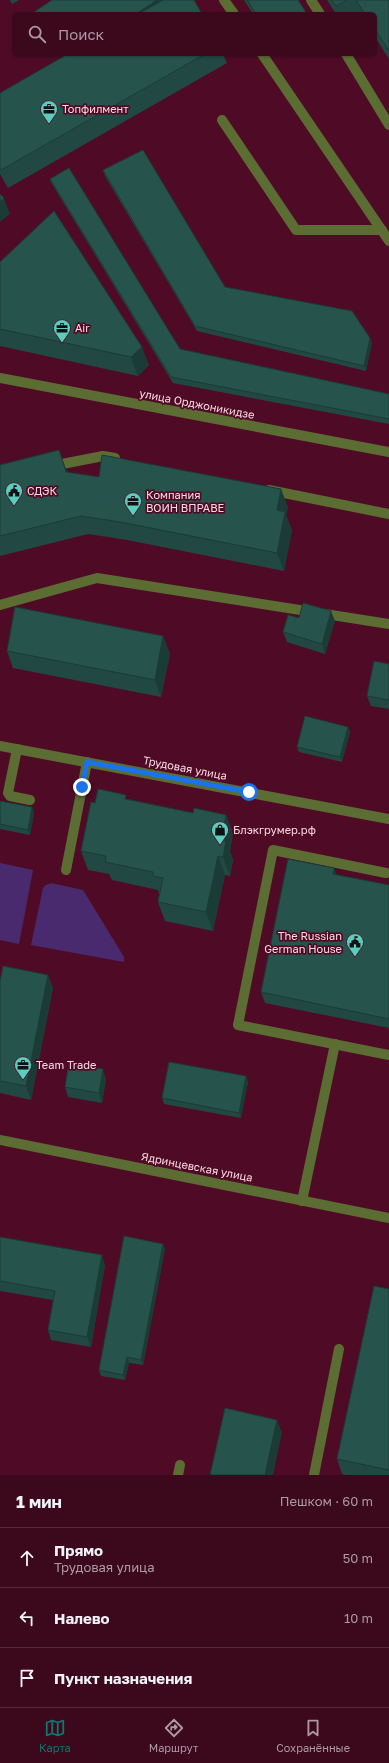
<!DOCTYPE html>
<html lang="ru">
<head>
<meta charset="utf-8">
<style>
  :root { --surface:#3b081c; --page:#421125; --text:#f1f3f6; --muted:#ac9aa3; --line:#54293b; --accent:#0f766e }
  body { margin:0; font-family:"Golos Text",sans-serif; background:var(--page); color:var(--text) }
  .stop { position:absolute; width:12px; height:12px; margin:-9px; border:3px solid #1a73e8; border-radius:50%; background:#fff }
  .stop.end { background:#1a73e8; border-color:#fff; box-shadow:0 1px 4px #0008 }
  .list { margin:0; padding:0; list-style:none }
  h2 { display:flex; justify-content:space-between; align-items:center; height:52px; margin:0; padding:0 16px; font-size:17px }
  h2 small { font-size:13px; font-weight:400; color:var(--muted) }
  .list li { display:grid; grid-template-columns:26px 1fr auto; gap:12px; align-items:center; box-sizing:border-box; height:60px; padding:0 16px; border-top:1px solid var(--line) }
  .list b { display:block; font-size:15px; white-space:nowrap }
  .list p { margin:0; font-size:13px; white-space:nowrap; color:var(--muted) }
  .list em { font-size:13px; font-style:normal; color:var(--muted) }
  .icon { flex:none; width:22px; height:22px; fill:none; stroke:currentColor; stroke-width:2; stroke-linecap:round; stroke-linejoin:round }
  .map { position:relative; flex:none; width:389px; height:1475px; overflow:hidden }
  .search { position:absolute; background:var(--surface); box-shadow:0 1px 3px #0004; left:12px; right:12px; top:12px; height:44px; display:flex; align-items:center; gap:10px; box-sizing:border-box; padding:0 14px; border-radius:6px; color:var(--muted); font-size:15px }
  .sheet { height:232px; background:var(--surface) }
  nav { display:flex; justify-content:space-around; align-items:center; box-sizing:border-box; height:56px; border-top:1px solid var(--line); background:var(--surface); font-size:11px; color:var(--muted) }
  nav a { display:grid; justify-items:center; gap:2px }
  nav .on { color:var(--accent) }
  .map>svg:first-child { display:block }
  .green { fill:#4a2a6e }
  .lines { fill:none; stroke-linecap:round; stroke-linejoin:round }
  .lane { stroke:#5c6d33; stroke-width:10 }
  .street { stroke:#5c6d33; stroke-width:10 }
  .wall { fill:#214842 }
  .shaded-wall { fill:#1b3b36 }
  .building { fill:#26544d; stroke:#1b3b36 }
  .route { stroke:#1a73e8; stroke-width:5 }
  .labels { text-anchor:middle; stroke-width:3.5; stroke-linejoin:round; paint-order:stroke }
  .poi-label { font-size:11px; fill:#fddae1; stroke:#4f0b26; text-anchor:start }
  .street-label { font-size:11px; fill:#fddae1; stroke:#4f0b26 }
</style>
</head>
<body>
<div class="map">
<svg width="389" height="1475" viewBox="0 0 389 1475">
  <rect width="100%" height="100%" fill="#4f0b26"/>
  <g class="green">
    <polygon points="0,863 33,870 19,944 0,940"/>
    <polygon points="51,883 83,890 124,957 124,962 31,945 43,888 46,885"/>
  </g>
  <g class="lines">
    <g class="lane">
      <polyline points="224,0 234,14"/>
      <polyline points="311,0 320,14"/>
      <polyline points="262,54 389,241"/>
      <polyline points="346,54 389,125"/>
      <polyline points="222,120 296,230 382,230"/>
      <polyline points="52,466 103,456 115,458"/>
      <polyline points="269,490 389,514"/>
      <polyline points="0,605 97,578 389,624"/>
      <polyline points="17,749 8,793 10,796 30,800"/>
      <polyline points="66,870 87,762"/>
      <polyline points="386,873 273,850 238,1025 389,1055"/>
      <polyline points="302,1201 335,1044"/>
      <polyline points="178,1475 180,1465"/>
      <polyline points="314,1475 339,1349"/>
    </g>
    <g class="street">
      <polyline points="0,378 389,452"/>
      <polyline points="0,746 389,819"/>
      <polyline points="0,1140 389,1218"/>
    </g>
  </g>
  <g class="wall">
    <polygon points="10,0 19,0 12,4"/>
    <polygon points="244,0 298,0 307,14 253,14"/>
    <polygon points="327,0 389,0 389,59 375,37 375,14 336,14"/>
    <polygon points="68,54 223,54 227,63 8,188 0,174 0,93"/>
    <polygon points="103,170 225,287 372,343 366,371 197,331 105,176"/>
    <polygon points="50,179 180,349 389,394 389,424 173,383 52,184"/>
    <polygon points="0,262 149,365 138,376 0,346"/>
    <polygon points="0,465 66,469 67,472 288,507 286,515 292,530 284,571 127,540 88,534 0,556"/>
    <polygon points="299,618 335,621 325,654 287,642 283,632"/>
    <polygon points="163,636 170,654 161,697 13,668 7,651"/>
    <polygon points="389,664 389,709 371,706 367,696"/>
    <polygon points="350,732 342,762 299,752 297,747"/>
    <polygon points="128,799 193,813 226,815 233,833 230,851 233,860 230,876 225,875 213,931 165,921 158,902 159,895 158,890 112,880 109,874 88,870 81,851 95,803"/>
    <polygon points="0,801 32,807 34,813 30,835 0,829"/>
    <polygon points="389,885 389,1028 265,1003 261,992"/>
    <polygon points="0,981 53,988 31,1100 0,1093"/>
    <polygon points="246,1076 248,1082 241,1118 164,1104 162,1098"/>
    <polygon points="106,1079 102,1103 68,1097 65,1087"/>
    <polygon points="0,1237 105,1265 91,1347 51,1340 48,1330 53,1300 0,1291"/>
    <polygon points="163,1244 165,1249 143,1365 129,1363 125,1380 101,1376 99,1370"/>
    <polygon points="389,1289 389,1475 346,1475 342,1474 337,1459"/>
  </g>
  <g class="shaded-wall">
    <polygon points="157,0 168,0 146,14 136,14"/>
    <polygon points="280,54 285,54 281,57"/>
    <polygon points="4,198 10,214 0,222 0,202"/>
    <polygon points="370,338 372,343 366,371 364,366"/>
    <polygon points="142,347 149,365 138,376 131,357"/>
    <polygon points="59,450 66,469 72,490 66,472"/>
    <polygon points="281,489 288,507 286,515 292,530 284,571 277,553 277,510"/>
    <polygon points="331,611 335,621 325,654 322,644"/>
    <polygon points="163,636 170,654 161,697 155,680"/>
    <polygon points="348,727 350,732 342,762 340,757"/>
    <polygon points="32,807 34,813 30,835 28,830"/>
    <polygon points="226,815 233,833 230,851 233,860 230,876 223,857 221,840"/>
    <polygon points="218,856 225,875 213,931 206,912"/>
    <polygon points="334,868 338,878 333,874"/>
    <polygon points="48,975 53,988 31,1100 26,1086"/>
    <polygon points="103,1069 106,1079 102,1103 99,1093"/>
    <polygon points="246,1076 248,1082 241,1118 239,1113"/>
    <polygon points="163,1244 165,1249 143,1365 141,1360"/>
    <polygon points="102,1255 105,1265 91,1347 87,1337"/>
    <polygon points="127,1357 129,1363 125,1380 123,1375"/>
    <polygon points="277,1420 282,1433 273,1475 265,1475"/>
  </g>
  <g class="building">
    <polygon points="52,0 157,0 136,14 31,14"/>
    <polygon points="163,0 194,0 202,14 138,14"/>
    <polygon points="247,0 298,0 307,14 256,14"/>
    <polygon points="332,0 347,0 336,6"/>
    <polygon points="356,0 389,0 389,51 375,29 375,14 365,14"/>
    <polygon points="68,54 205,54 1,170 0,168 0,93"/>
    <polygon points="143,150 225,287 352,311 370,338 364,366 195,326 103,170"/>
    <polygon points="69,168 180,349 389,394 389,419 171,377 50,179"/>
    <polygon points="0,194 4,198 0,202"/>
    <polygon points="54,211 142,347 131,357 0,329 0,262"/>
    <polygon points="59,450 66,472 99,477 102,455 281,489 277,510 285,512 277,553 120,522 81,516 0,536 0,465"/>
    <polygon points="303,603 331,611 322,644 283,632 288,615 299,618"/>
    <polygon points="15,607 163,636 155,680 7,651"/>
    <polygon points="374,661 389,664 389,700 367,696"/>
    <polygon points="305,716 348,727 340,757 297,747"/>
    <polygon points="98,789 126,795 125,799 193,813 194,808 226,815 221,840 226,841 223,857 218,856 206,912 158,902 163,878 153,876 153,872 105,862 106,856 81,851 91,802 95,803"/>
    <polygon points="0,801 32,807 28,830 0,824"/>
    <polygon points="288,859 334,868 333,874 389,885 389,1019 261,992"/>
    <polygon points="3,966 48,975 26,1086 0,1081 0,981"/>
    <polygon points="169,1062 246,1076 239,1113 162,1098"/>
    <polygon points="69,1063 103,1069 99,1093 65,1087"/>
    <polygon points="124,1236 163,1244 141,1360 127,1357 123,1375 99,1370"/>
    <polygon points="0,1237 102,1255 87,1337 48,1330 55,1291 0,1281"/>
    <polygon points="374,1286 389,1289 389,1470 337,1459"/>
    <polygon points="225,1408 277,1420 265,1475 210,1475"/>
  </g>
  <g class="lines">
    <polyline class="route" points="82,787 87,762 249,792"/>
  </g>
  <defs>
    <g id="office-pin" transform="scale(0.9)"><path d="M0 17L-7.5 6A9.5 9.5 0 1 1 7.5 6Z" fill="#59cebe" stroke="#4f0b26"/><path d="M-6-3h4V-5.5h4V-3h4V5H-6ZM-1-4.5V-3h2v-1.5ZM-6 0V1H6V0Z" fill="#111"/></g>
    <g id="civic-pin" transform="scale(0.9)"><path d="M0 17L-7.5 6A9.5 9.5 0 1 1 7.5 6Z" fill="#59cebe" stroke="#4f0b26"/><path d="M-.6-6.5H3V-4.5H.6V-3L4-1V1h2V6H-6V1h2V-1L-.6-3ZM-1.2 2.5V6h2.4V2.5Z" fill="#111"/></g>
    <g id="shop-pin" transform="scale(0.9)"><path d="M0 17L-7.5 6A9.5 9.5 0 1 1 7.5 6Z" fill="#59cebe" stroke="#4f0b26"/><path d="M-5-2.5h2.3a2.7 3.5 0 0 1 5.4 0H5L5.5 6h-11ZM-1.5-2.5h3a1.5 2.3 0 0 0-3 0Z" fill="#111"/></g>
  </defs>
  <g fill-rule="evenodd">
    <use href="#office-pin" x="49" y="109"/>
    <use href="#office-pin" x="62" y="328"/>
    <use href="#civic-pin" x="14" y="491"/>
    <use href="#office-pin" x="133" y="501"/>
    <use href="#shop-pin" x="220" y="830"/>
    <use href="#civic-pin" x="355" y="942"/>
    <use href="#office-pin" x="23" y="1065"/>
  </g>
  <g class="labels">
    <g class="poi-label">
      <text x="62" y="113">Топфилмент</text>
      <text x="75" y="332">Air</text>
      <text x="27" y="495">СДЭК</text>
      <text x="146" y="499">Компания<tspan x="146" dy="13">ВОИН ВПРАВЕ</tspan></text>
      <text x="233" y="834">Блэкгрумер.рф</text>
      <text x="342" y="940" text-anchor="end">The Russian<tspan x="342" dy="13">German House</tspan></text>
      <text x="36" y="1069">Team Trade</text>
    </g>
    <g class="street-label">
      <text transform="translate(197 404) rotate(11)" y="4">улица Орджоникидзе</text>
      <text transform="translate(185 768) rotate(11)" y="4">Трудовая улица</text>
      <text transform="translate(197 1167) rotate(11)" y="4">Ядринцевская улица</text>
    </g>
  </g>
</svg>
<div class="stop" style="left:249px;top:792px"></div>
<div class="stop end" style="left:82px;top:787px"></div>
<div class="search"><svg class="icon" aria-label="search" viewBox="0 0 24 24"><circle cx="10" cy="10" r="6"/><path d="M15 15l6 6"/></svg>Поиск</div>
</div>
<section class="sheet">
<h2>1 мин<small>Пешком · 60 m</small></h2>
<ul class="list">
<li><svg class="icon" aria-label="ahead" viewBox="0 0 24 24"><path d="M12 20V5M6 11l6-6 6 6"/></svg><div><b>Прямо</b><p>Трудовая улица</p></div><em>50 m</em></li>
<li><svg class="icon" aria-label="left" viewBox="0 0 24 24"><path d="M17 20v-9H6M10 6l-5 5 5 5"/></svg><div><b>Налево</b></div><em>10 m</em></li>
<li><svg class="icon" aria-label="arrive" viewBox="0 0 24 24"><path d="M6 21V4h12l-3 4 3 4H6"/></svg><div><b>Пункт назначения</b></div></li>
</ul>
</section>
<nav>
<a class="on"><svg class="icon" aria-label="map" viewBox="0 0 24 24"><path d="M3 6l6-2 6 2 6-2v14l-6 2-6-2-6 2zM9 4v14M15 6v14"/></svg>Карта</a>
<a><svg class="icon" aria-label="directions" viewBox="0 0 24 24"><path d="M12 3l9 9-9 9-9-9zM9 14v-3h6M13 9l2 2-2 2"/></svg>Маршрут</a>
<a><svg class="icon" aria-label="saved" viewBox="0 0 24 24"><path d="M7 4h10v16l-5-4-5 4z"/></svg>Сохранённые</a>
</nav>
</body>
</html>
